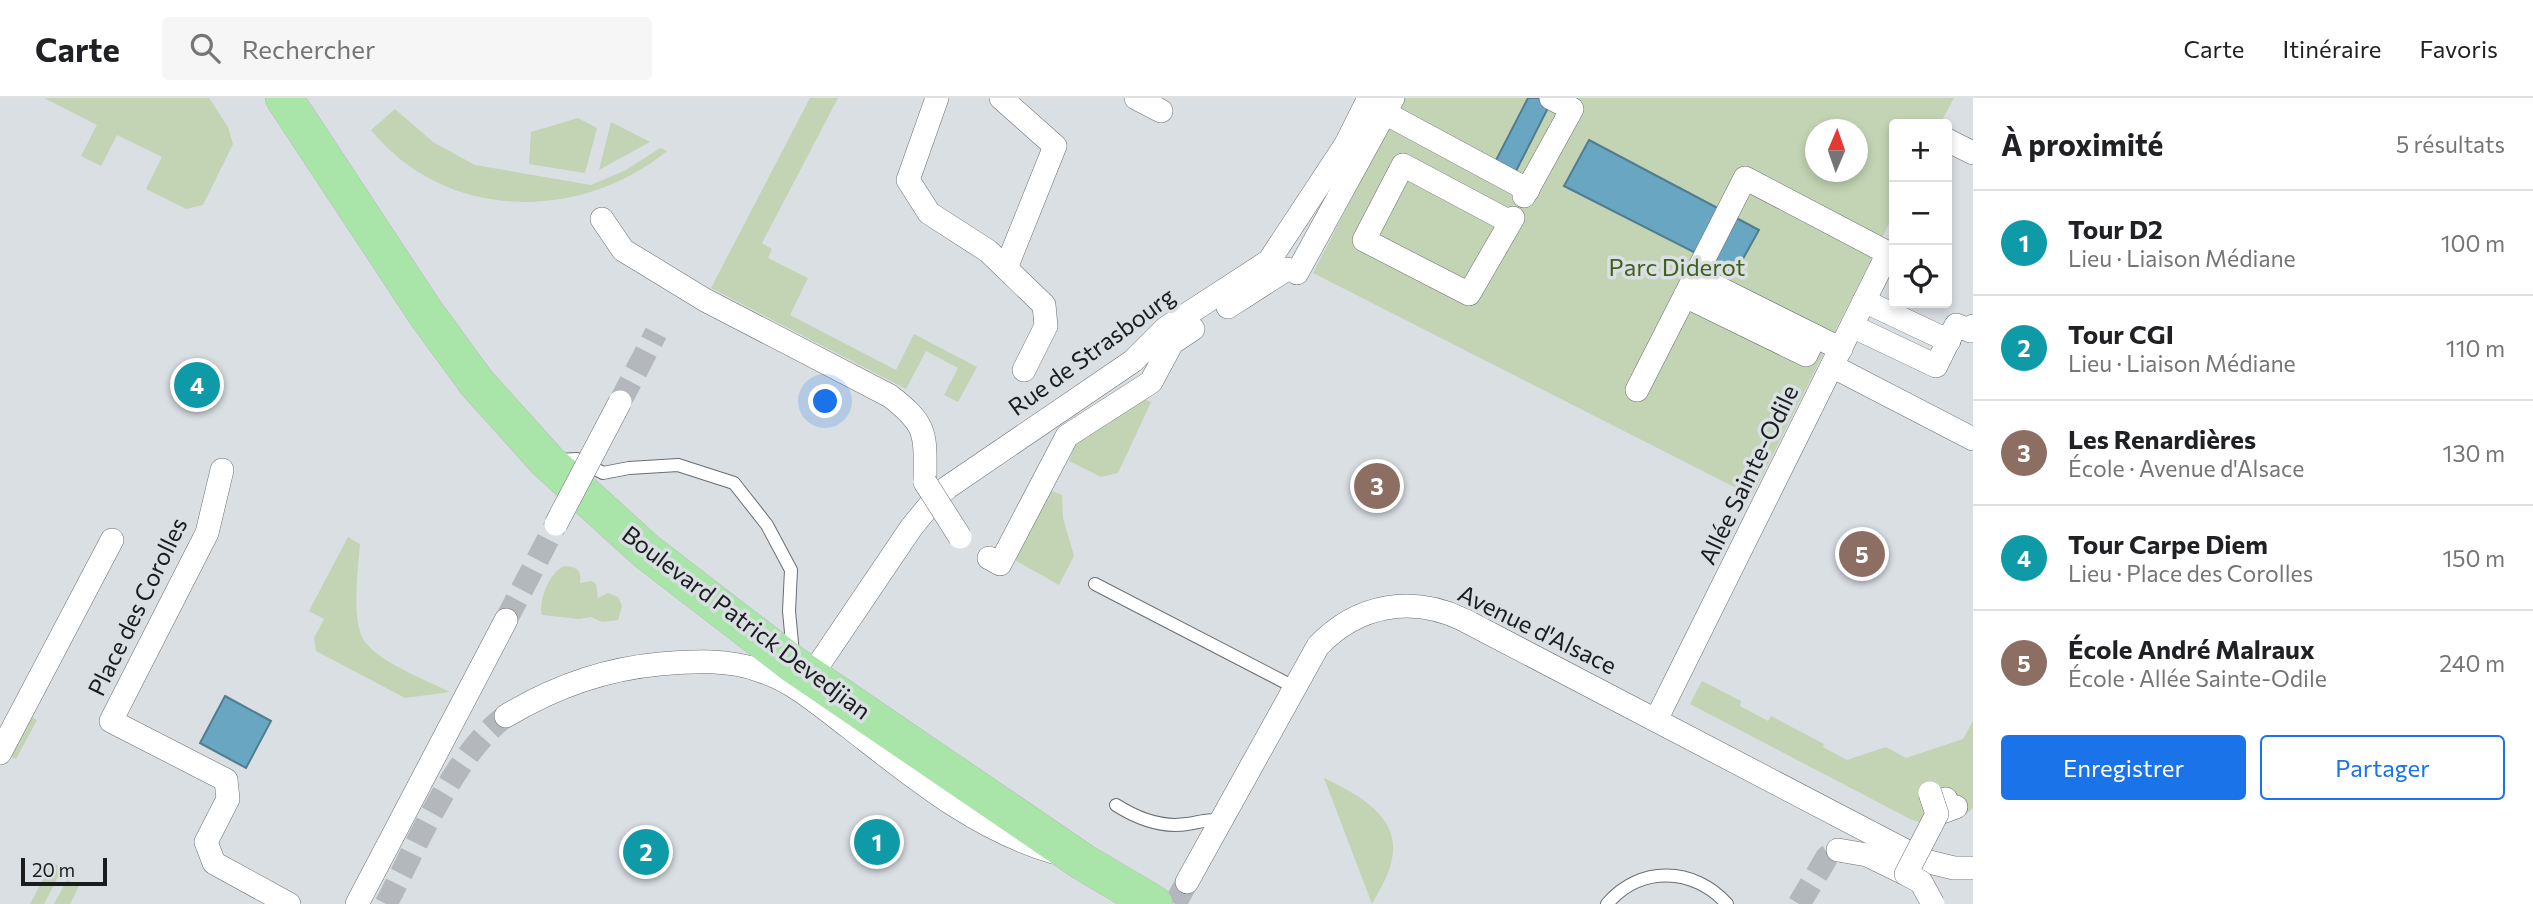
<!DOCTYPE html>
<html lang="fr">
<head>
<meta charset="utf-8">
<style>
  :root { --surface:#fff; --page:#f6f6f6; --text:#202124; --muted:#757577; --line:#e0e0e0; --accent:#1a73e8 }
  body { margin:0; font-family:Commissioner,sans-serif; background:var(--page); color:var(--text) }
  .controls { position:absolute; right:21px; top:21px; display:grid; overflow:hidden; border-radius:7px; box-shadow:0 4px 10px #0003 }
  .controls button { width:63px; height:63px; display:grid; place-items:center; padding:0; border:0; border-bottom:2px solid var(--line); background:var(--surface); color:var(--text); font:35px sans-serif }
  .compass { position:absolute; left:1805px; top:21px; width:63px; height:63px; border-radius:50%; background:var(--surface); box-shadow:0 4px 10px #0003; rotate:2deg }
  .scale { position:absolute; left:21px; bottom:18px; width:86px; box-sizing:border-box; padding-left:7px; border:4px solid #1a1c1d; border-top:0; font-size:19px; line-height:24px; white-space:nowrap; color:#1a1c1d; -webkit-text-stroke:5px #dadfe4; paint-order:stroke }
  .you { position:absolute; left:826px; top:304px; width:24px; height:24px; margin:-18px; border:5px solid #fff; border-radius:50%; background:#1a73e8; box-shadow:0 0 0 10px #1a73e833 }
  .badge { display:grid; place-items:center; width:46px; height:46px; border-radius:50%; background:var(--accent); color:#fff; font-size:23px; font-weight:700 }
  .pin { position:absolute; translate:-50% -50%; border:4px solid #fff; box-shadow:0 2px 7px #0006 }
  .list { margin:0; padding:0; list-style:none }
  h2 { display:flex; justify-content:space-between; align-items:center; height:91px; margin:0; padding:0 28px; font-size:30px }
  h2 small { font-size:23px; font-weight:400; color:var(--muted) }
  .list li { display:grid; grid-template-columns:46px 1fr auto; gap:21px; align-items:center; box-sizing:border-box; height:105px; padding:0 28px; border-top:2px solid var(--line) }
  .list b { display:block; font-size:26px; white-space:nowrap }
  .list p { margin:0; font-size:23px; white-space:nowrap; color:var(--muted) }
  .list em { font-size:23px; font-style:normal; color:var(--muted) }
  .actions { display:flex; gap:14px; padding:21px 28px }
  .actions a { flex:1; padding:16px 0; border:2px solid var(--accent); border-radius:7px; text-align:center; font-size:24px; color:var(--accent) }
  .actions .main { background:var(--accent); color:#fff }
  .icon { flex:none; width:38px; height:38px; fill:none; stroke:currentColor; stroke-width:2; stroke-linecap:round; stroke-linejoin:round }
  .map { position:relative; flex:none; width:1973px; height:806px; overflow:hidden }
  header { display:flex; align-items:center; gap:42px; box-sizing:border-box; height:98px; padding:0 35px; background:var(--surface); border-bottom:2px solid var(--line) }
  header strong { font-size:33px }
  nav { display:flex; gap:38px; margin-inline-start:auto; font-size:24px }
  .search { width:490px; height:63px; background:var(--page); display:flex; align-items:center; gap:18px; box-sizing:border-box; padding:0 24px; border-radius:7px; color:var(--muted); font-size:26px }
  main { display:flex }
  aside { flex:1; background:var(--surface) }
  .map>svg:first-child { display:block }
  .green { fill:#c2d4b3; fill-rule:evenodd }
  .water { fill:#68a6c2; stroke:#517d90; stroke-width:2 }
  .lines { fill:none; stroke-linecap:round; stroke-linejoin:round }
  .street-tunnel { stroke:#b4b8bc; stroke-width:23; stroke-dasharray:23 11; stroke-linecap:butt }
  .lane-casing { stroke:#6a6e72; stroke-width:14 }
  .street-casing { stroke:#6a6e72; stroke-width:24 }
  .primary-casing { stroke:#babbbb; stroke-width:38 }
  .lane { stroke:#fff; stroke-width:12 }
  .street { stroke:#fff; stroke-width:23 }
  .primary { stroke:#a9e5a9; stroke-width:37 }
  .street-bridge-casing { stroke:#6a6e72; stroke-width:24; stroke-linecap:butt }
  .street-bridge { stroke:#fff; stroke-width:23 }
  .labels { text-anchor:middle; stroke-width:7; stroke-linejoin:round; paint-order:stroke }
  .park-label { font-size:24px; fill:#406119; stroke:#dadfe4 }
  .street-label { font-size:24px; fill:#1a1c1d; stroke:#dadfe4 }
</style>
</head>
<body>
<header>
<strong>Carte</strong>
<div class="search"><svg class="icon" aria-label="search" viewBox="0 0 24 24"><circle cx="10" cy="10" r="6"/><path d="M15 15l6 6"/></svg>Rechercher</div>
<nav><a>Carte</a><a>Itinéraire</a><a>Favoris</a></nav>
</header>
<main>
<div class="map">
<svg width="1973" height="806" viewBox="0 0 1973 806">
  <rect width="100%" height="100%" fill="#dadfe4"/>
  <g class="green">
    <polygon points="44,0 209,0 228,29 233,46 203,107 186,111 146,91 162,59 117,37 101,68 81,58 97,27"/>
    <polygon points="810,0 838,0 762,145 772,151 768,160 808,180 790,217 896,272 914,236 977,269 958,304 944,297 958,270 926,253 906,291 711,190"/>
    <path d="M1404,0H1954L1940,26H1894V116L1752,398L1313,175ZM1815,32H1857V74H1815Z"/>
    <path d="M395,11L433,44L475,67L591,87L626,72L660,50L667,53C579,125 445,123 371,32Z"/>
    <polygon points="578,20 597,30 585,75 529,66 531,34"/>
    <polygon points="611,24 650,44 599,72"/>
    <polygon points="1142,300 1151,304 1118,375 1101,379 1069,363 1077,342"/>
    <polygon points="1049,392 1062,397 1063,420 1074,458 1059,487 1013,461"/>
    <path d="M348,439L360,446C358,471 352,517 362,539C374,563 427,582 450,594L405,600L316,553L314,540L324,521L309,513Z"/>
    <path d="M565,468C576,468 582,473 580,485L592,483L596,486L598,500L608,495L618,499L622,508L618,522L602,524L591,519L579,521L542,517C538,503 550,472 565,468Z"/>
    <path d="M1702,583L1741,603L1740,608L1768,623L1771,618L1824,646L1823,649L1847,662L1886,649L1906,660L1963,641L1973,623V710C1956,727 1934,729 1912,722L1690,606Z"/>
    <polygon points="26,616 37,622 16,661 5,655"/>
    <path d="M1324,680C1359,697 1404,720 1391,766C1387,780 1379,793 1372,806Z"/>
    <polygon points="52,764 83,782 62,771 44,806 30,806"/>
    <polygon points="67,782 79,788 70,806 54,806"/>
  </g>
  <g class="water">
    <polygon points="1528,0 1538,0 1550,6 1514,77 1494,66"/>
    <polygon points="1589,42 1759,132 1735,175 1564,88"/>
    <polygon points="225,598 271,623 246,670 200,645"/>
  </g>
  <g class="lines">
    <g class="street-tunnel">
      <polyline points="620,304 656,235"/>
      <polyline points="506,522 556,426"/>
      <path d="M386,806C415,751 455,654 506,618"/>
      <polyline points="1175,806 1187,784"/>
      <polyline points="1799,806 1827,759 1838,752"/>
    </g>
    <g class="lane-casing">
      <g id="lane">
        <polyline points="559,362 577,361 603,375 629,370 678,367 734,385 767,427 791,472 789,513 793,556"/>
        <polyline points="1095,486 1294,589"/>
        <path d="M1116,707C1138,721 1161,730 1187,726C1199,725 1208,719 1220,725"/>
        <path d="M1607,806C1640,767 1694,769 1727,806"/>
      </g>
    </g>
    <g class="street-casing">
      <g id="street">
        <polyline points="937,0 908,82 929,115 988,153 1044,207 1046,228 1024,272"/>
        <polyline points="1001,0 1055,48 1006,170"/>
        <polyline points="1136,0 1161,13"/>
        <polyline points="1385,15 1528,92"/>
        <polyline points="1947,42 1973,55"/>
        <polyline points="1524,98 1572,11 1551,0"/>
        <path d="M602,121L623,152L705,202L890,298C929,328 925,337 925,384"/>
        <polyline points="1510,124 1403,67 1364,142 1469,196 1513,120"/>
        <polyline points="1297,175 1393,0"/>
        <polyline points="1695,178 1841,251"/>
        <polyline points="1685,198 1806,257 1815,238"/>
        <polyline points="1864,203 1949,243"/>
        <polyline points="1228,209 1287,171"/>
        <polyline points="1852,228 1936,268 1956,227 1971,233 1973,228"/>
        <polyline points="1832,268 1973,341"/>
        <polyline points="1637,292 1745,80 1888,155 1656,622"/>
        <polyline points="222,372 207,435 111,623 226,682 228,701 206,744 214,765 289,806"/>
        <polyline points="989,460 1000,466 1067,338 1151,284 1172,245 1193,231"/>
        <polyline points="811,578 911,430 933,403 948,389 1133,263 1166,230 1269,163 1346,46 1369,0"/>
        <path d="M506,618C554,589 604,571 660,566C694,563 729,561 761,573C795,584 822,609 850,630C913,679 975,731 1053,754"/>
        <polyline points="0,655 112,442"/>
        <polyline points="1946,701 1937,716 1956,709"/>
        <polyline points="1838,752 1867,757 1906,776"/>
        <path d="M1187,784L1318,548C1358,506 1412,497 1464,522L1925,763L1954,770H1973"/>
        <polyline points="357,806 506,522"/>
      </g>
    </g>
    <g class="primary-casing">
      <polyline id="primary" points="284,0 425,214 476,284 547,363 646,453 794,567 1083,764 1154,806"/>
    </g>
    <use href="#lane" class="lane"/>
    <use href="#street" class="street"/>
    <use href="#primary" class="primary"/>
    <g class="street-bridge-casing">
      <g id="street-bridge">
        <polyline points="925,384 960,439"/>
        <polyline points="556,426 620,304"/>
        <polyline points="1930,695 1937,716 1906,776 1921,784 1933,806"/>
      </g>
    </g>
    <use href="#street-bridge" class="street-bridge"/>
  </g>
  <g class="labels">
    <g class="park-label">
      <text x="1677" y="178">Parc Diderot</text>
    </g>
    <g class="street-label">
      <text transform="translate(1092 254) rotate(-36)" y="8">Rue de Strasbourg</text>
      <text transform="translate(1749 377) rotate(-64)" y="8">Allée Sainte-Odile</text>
      <text transform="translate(138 509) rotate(-64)" y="8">Place des Corolles</text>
      <text transform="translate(746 525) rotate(37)" y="8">Boulevard Patrick Devedjian</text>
      <text transform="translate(1537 532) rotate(26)" y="8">Avenue d'Alsace</text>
    </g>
  </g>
</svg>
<div class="controls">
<button>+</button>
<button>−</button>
<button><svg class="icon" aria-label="locate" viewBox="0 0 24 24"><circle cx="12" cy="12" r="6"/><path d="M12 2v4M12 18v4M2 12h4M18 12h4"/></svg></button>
</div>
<svg class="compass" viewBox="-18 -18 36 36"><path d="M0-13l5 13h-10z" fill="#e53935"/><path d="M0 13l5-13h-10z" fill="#757577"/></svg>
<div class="scale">20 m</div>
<div class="you"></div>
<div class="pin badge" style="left:877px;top:744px;background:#0f9aa8">1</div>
<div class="pin badge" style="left:646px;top:754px;background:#0f9aa8">2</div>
<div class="pin badge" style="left:1377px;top:388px;background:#8d6e63">3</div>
<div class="pin badge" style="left:197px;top:287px;background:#0f9aa8">4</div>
<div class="pin badge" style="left:1862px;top:456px;background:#8d6e63">5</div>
</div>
<aside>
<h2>À proximité<small>5 résultats</small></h2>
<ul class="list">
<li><span class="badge" style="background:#0f9aa8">1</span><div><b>Tour D2</b><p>Lieu · Liaison Médiane</p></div><em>100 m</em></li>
<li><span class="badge" style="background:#0f9aa8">2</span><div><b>Tour CGI</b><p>Lieu · Liaison Médiane</p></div><em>110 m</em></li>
<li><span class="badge" style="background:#8d6e63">3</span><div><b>Les Renardières</b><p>École · Avenue d'Alsace</p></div><em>130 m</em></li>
<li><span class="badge" style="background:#0f9aa8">4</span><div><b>Tour Carpe Diem</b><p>Lieu · Place des Corolles</p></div><em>150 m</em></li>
<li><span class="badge" style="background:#8d6e63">5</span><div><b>École André Malraux</b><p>École · Allée Sainte-Odile</p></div><em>240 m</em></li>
</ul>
<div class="actions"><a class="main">Enregistrer</a><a>Partager</a></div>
</aside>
</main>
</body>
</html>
